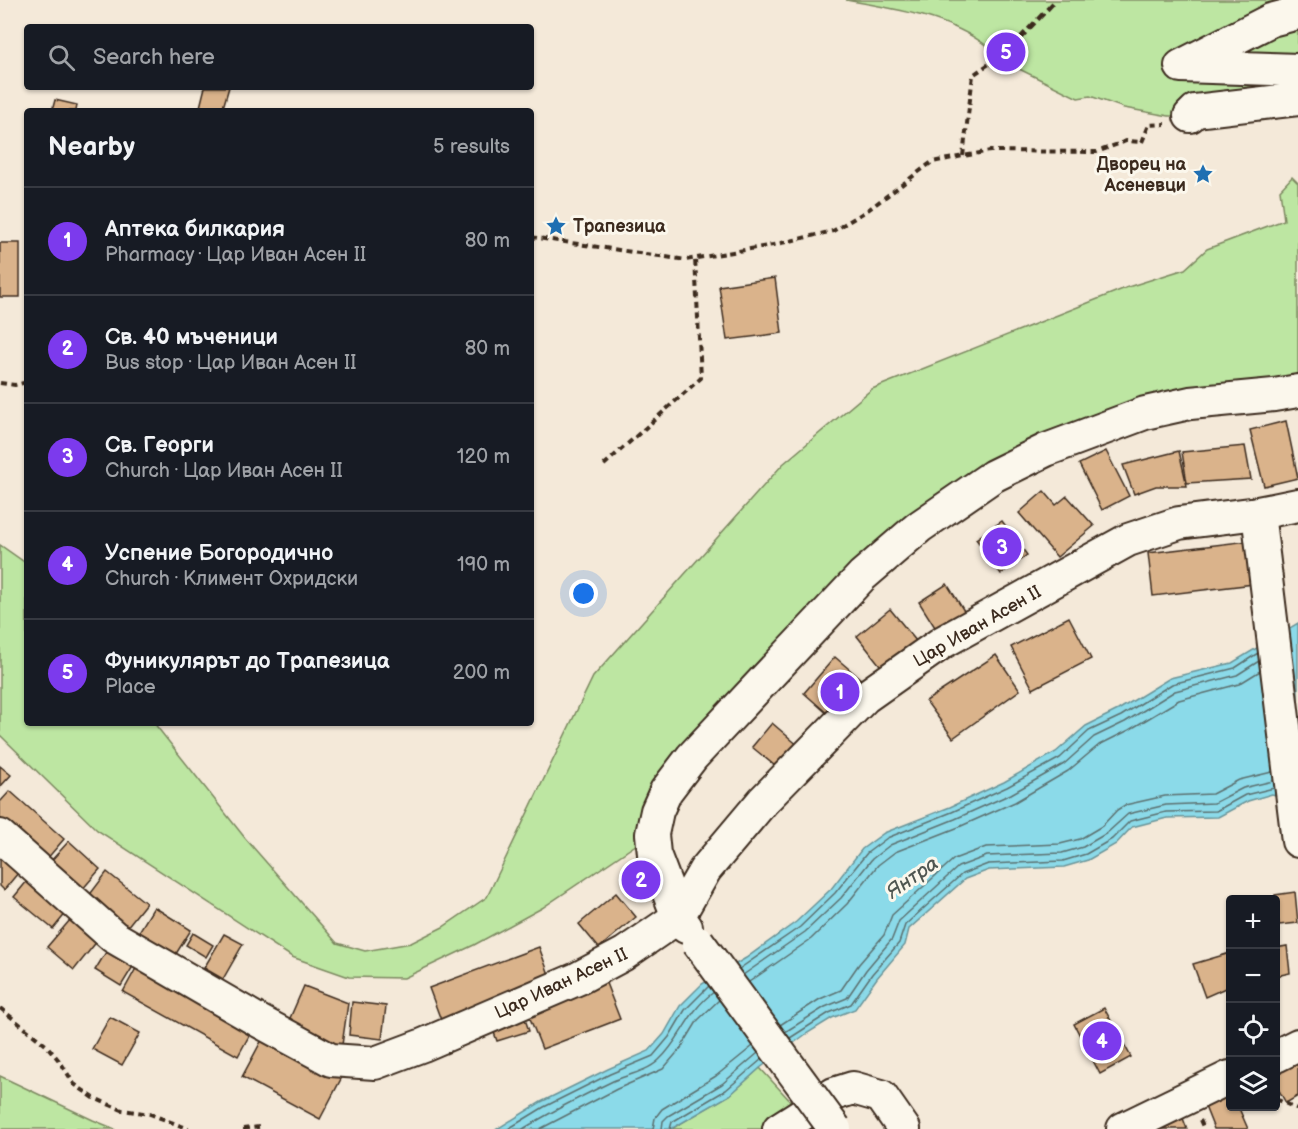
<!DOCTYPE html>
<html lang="en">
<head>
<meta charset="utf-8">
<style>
  :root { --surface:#171b24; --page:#242831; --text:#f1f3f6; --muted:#9ea1a6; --line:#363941; --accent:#7c3aed }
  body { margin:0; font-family:"Balsamiq Sans",sans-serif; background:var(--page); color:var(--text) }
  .controls { position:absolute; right:18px; bottom:18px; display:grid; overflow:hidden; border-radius:6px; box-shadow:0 2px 4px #0004 }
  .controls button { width:54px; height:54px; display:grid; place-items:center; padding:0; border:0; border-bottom:2px solid var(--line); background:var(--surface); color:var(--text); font:30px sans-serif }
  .you { position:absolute; left:584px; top:594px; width:21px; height:21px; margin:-15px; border:4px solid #fff; border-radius:50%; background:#1a73e8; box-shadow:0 0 0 9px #1a73e833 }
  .badge { display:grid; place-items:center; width:39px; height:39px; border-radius:50%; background:var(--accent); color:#fff; font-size:20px; font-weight:700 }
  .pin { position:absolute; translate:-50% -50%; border:3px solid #fff; box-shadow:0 2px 6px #0006 }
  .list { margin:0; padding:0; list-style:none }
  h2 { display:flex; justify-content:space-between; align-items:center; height:78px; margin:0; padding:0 24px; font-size:26px }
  h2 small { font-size:20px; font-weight:400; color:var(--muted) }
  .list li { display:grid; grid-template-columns:39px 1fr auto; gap:18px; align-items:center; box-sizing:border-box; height:108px; padding:0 24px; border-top:2px solid var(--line) }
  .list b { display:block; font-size:22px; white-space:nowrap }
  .list p { margin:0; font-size:20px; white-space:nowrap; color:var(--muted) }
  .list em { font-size:20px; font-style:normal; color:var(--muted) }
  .icon { flex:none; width:33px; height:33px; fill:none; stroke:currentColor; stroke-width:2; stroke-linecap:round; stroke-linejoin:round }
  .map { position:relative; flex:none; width:1298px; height:1129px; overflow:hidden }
  .search { position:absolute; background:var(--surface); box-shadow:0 2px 4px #0004; left:24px; top:24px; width:510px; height:66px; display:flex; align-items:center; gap:15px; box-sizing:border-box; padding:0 21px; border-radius:6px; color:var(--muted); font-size:22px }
  .panel { position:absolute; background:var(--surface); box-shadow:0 2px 4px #0004; left:24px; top:108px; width:510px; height:618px; border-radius:6px }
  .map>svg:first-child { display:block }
  .green { fill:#bde6a2; stroke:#7c8860; stroke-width:1.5 }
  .water { fill:#8bdae9; stroke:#6b9498; stroke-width:1.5 }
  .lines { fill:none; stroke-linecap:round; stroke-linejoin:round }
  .shore { stroke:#5b706f; stroke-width:1.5 }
  .building { fill:#dab38b; stroke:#3b2a1e; stroke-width:1.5 }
  .minor-casing { stroke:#3b2a1e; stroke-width:36 }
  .path { stroke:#3b2a1e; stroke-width:4; stroke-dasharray:6 4.5; stroke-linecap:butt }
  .minor { stroke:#fbf7ec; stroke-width:32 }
  .rail { stroke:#3b2a1e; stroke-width:4.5; stroke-dasharray:9 4.5; stroke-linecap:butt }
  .minor-bridge-casing { stroke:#3b2a1e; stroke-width:36; stroke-linecap:butt }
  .minor-bridge { stroke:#fbf7ec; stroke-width:32 }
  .labels { text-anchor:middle; stroke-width:6; stroke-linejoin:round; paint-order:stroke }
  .poi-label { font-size:18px; font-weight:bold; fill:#3b2a1e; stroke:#fbf7ec; text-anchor:end }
  .street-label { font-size:18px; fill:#3b2a1e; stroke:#fbf7ec }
  .water-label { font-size:20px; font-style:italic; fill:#4f5651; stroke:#fbf7ec }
</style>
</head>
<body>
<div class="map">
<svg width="1298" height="1129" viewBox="0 0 1298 1129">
  <rect width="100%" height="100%" fill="#f4e9d9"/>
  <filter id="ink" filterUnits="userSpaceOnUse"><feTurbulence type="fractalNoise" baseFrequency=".0167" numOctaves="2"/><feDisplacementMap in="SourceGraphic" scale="12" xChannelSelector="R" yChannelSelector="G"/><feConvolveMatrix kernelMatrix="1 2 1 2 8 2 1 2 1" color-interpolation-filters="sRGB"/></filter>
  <g filter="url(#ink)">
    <g class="green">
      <path d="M846,0H1298V105L1198,116H1169L1124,108L1090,96L1078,98L1011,65L1019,58L1002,40L994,47H988C950,17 893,8 846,0Z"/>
      <polygon points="1292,177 1298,183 1298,391 1190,403 993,476 765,680 652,834 542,908 474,945 404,978 349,977 292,957 97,830 0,735 0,545 27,564 27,723 154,723 245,838 337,943 365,951 411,943 443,927 487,897 593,677 783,464 872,389 1128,287 1185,269 1207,249 1284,220 1280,190"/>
      <polygon points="760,1068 816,1129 671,1129 730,1095"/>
      <polygon points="0,1076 93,1120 115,1129 0,1129"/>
    </g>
    <polygon class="water" points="1298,623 1298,796 1287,798 1272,794 1248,801 1218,817 1167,818 1132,827 1116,844 1088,860 1064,867 989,870 965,879 909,929 905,945 877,978 855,1009 832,1018 806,1034 760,1068 730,1095 671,1129 497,1129 541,1102 608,1069 649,1051 664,1034 680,1006 702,984 746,958 796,922 831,889 862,849 884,833 950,807 1004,782 1056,752 1086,726 1118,710 1170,678 1232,663"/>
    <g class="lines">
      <g class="shore">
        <polyline points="739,969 800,927 835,893 867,853 887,838 952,812 1007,787 1060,758 1089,731 1121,716 1172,684 1235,668 1258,653"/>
        <polyline points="743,975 805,932 841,898 872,859 890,845 955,819 1011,794 1064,764 1094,737 1125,722 1175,691 1237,675 1259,661"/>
        <polyline points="749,982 811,939 847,904 878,865 895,852 959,827 1015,802 1068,771 1099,745 1129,730 1179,700 1239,684 1260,671"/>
        <polyline points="780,1025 820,999 841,990 859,964 884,935 892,915 954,859 986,847 1060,844 1080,839 1102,826 1117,810 1125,805 1165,796 1212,794 1239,780 1272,772"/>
        <polyline points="785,1032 825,1007 847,998 866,970 892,939 899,921 958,867 987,856 1062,853 1083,847 1107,833 1128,814 1166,805 1214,803 1243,788 1273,781"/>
        <polyline points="790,1038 829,1013 851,1004 872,974 899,943 905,925 962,874 988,864 1063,861 1086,854 1112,839 1130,821 1166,812 1216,811 1245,795 1274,788"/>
        <polyline points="508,1129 544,1107 610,1074 653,1056 669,1037 685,1010 709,986"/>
        <path d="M523,1129C552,1111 582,1096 613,1081C627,1075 648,1071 659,1060C681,1040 688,1010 714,992"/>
        <polyline points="540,1129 617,1089 663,1069 681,1048 698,1020 719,1000"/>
        <polyline points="653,1129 655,1118 662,1109 716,1076 753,1046"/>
        <polyline points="662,1129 663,1121 668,1116 722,1084 758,1053"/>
        <polyline points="670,1129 672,1122 726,1090 762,1059"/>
      </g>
    </g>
    <g class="building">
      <polygon points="1002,39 1019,58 1011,65 994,47"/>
      <polygon points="205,87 229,87 222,111 199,111"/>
      <polygon points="55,100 77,105 76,111 52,111"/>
      <rect x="0" y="243" width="20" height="54"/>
      <polygon points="775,278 782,333 727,340 719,286"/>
      <polygon points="1286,421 1298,478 1264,486 1250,430"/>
      <polygon points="1245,446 1251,479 1187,483 1182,452"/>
      <polygon points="1106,451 1129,496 1102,510 1079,464"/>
      <polygon points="1179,451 1187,486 1156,486 1134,494 1123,465"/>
      <polygon points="1044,491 1056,505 1067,496 1094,526 1057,557 1019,513"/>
      <polygon points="1002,521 1027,555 1001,574 976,539"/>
      <polygon points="1257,540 1262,583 1153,596 1148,553"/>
      <polygon points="947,584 966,614 938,632 919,602"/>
      <polygon points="890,609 921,647 887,674 857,636"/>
      <polygon points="1069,617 1091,659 1033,689 1011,647"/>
      <polygon points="996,655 1020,690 953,738 926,701"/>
      <polygon points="835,657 862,680 830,716 804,693"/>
      <polygon points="772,723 800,747 780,770 752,747"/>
      <polygon points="0,766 11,775 0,787"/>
      <polygon points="10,791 64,839 46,860 0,818 0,802"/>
      <polygon points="69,841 100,869 81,891 50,862"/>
      <polygon points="0,847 23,867 4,890 0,886"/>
      <polygon points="107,872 146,903 127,927 88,897"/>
      <polygon points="32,875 71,907 53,929 14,897"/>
      <polygon points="1295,892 1298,923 1279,925 1275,895"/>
      <polygon points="616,893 636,917 599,948 579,924"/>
      <polygon points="154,907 191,930 174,957 137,935"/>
      <polygon points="76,913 102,935 74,970 47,947"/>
      <polygon points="193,933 213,945 206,957 186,945"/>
      <polygon points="224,934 243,944 223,979 204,968"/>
      <polygon points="111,944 137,960 121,986 95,970"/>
      <polygon points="1287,946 1290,973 1276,976 1276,948"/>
      <polygon points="539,947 551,980 441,1020 429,988"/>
      <polygon points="1230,953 1230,986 1205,997 1193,964"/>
      <polygon points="140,961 255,1025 238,1056 123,992"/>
      <polygon points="604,978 620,1019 542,1049 526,1008"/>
      <polygon points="304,986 348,1003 342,1045 325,1043 287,1025"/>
      <polygon points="352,1002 386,1006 382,1039 349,1035"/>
      <polygon points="1104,1008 1131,1057 1100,1074 1074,1024"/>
      <polygon points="522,1010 529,1031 497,1041 490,1021"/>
      <polygon points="110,1017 140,1033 122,1065 92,1049"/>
      <polygon points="264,1036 342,1077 320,1119 242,1077"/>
      <polygon points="1298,1057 1298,1096 1286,1103 1276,1085 1276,1070"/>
      <polygon points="1230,1089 1230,1106 1238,1106 1248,1129 1214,1129 1202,1099"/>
      <polygon points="1181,1113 1187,1129 1141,1129"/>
    </g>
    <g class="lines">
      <g class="minor-casing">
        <g id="minor">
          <polyline points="1298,13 1271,20 1181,66 1298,70"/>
          <polyline points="1190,116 1195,111 1298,99"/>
          <polyline points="1258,513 1298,841"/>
          <polyline points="0,836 114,937 259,1021 331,1060 375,1063 423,1045 577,979 624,954 678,917 705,870 763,801 865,697 943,642 1128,540 1179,523 1258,513 1298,505"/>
          <polyline points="686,927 678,917 654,854 652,834 657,811 666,791 692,757 862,576 919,527 993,476 1046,450 1145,413 1190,403 1274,395 1298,391"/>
          <polyline points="1276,1056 1298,1045"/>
          <polyline points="779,1129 834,1094 853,1088 881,1096 904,1129"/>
          <polyline points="1123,1129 1230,1077"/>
        </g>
      </g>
      <g class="path">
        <polyline points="963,156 973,75 1002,55"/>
        <polyline points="531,237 686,260 773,245 833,231 868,210 932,162 990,151 1097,152 1126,141 1142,142 1149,125 1165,124"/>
        <polyline points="0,383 15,385 27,382"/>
        <polyline points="604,465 701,378 695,258"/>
        <polyline points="0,1008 47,1046 61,1063 74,1084 94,1098 122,1110 150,1114 189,1129"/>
        <polyline points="1276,1099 1298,1109"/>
        <polyline points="1200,1120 1204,1129"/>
        <polyline points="243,1129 259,1127"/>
      </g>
      <use href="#minor" class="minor"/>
      <polyline class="rail" points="1010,49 1056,0"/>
      <g class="minor-bridge-casing">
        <polyline id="minor-bridge" points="698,942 835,1129"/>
      </g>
      <use href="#minor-bridge" class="minor-bridge"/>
    </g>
  </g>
  <defs>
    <g id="sight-bare" transform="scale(1.62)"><path d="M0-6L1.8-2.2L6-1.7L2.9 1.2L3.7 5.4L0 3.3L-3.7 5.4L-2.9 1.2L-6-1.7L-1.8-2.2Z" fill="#1f6fb2" stroke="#fbf7ec" stroke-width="2.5" paint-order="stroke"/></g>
  </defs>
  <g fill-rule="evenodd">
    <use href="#sight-bare" x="1203" y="174"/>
    <use href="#sight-bare" x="556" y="226"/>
  </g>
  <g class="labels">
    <g class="poi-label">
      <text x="1186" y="170">Дворец на<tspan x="1186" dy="21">Асеневци</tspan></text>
      <text x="573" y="232" text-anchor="start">Трапезица</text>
    </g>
    <g class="street-label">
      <text transform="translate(977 626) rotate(-30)" y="6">Цар Иван Асен II</text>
      <text transform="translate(561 983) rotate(-25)" y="6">Цар Иван Асен II</text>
    </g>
    <g class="water-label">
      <text transform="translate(912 877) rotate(-35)" y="7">Янтра</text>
    </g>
  </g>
</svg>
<div class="controls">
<button>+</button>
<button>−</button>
<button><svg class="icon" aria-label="locate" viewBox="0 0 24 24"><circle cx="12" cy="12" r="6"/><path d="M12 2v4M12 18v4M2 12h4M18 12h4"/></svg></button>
<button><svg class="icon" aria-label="layers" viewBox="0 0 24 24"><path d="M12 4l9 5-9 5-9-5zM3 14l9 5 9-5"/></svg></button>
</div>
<div class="you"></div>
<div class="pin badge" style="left:840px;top:692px">1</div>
<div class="pin badge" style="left:641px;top:880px">2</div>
<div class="pin badge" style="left:1002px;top:547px">3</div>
<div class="pin badge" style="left:1102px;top:1041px">4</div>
<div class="pin badge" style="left:1006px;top:52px">5</div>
<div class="search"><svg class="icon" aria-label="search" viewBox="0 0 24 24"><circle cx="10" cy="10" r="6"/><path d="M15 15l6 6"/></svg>Search here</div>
<section class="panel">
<h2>Nearby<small>5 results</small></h2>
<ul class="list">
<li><span class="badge">1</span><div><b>Аптека билкария</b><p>Pharmacy · Цар Иван Асен II</p></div><em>80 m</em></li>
<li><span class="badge">2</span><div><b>Св. 40 мъченици</b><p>Bus stop · Цар Иван Асен II</p></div><em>80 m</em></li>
<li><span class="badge">3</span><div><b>Св. Георги</b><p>Church · Цар Иван Асен II</p></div><em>120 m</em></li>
<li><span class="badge">4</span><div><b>Успение Богородично</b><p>Church · Климент Охридски</p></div><em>190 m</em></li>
<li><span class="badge">5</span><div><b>Фуникулярът до Трапезица</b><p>Place</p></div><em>200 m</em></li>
</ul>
</section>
</div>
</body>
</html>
